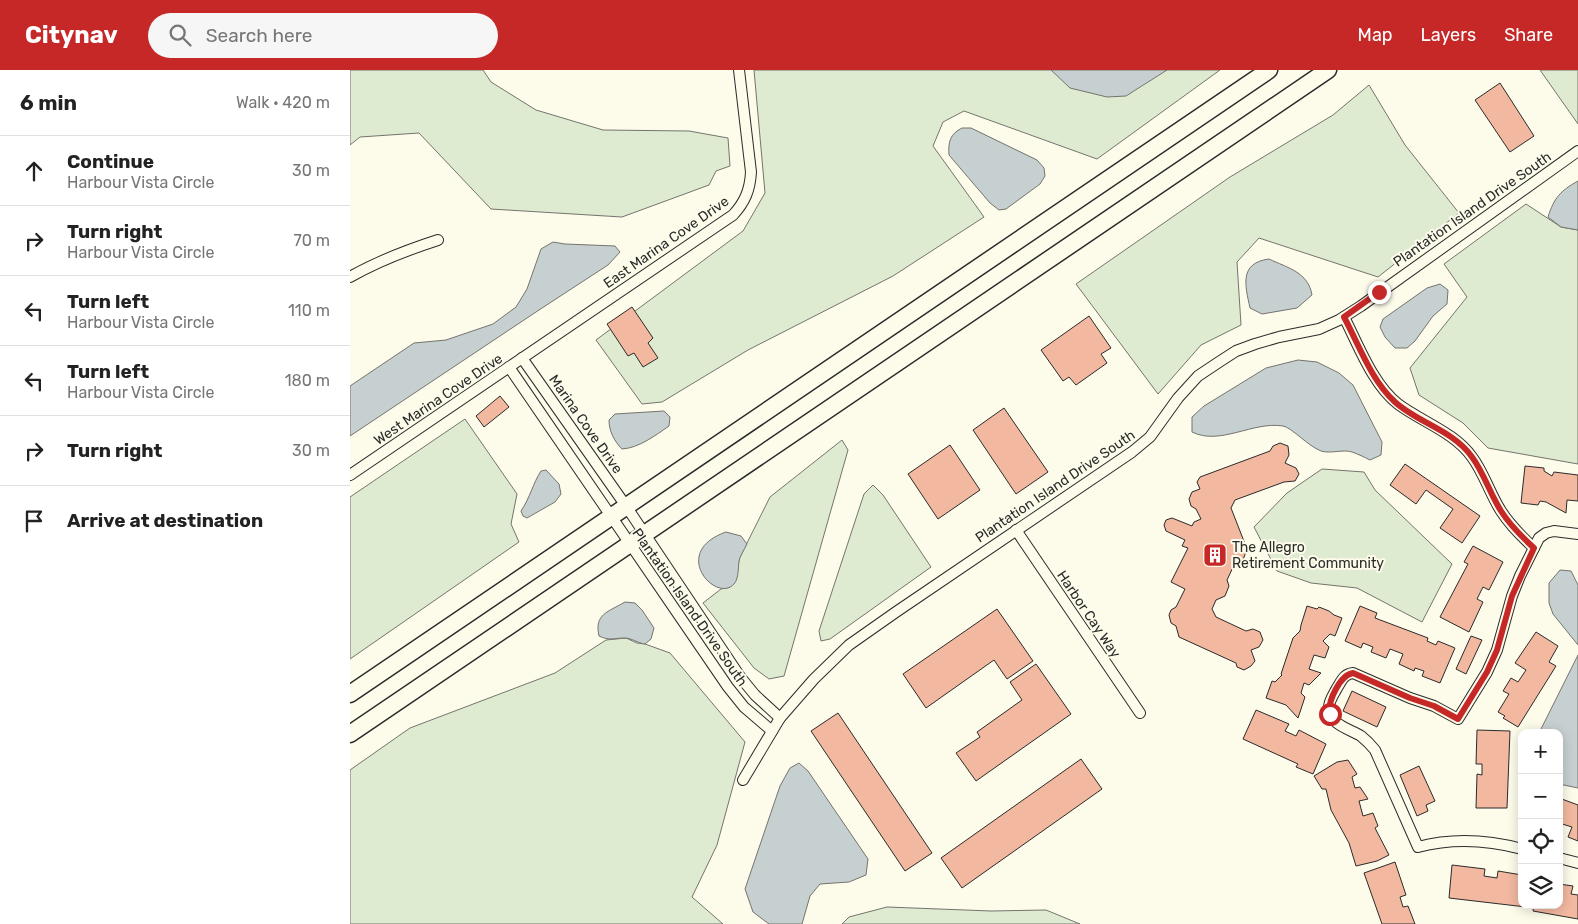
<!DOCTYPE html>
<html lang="en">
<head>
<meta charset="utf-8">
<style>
  :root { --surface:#fff; --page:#f6f6f6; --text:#222; --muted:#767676; --line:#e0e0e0; --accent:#c62828 }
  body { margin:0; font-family:Rubik,sans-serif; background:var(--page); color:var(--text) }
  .controls { position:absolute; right:15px; bottom:15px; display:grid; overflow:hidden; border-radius:10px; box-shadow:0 2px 12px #0003 }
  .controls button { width:45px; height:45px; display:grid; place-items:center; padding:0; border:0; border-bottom:1px solid var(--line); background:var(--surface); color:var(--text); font:25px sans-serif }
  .stop { position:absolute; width:15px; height:15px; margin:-11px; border:4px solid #c62828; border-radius:50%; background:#fff }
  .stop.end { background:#c62828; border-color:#fff; box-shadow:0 1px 5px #0008 }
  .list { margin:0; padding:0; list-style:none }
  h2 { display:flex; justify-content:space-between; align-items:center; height:65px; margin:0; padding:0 20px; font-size:21px }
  h2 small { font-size:16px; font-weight:400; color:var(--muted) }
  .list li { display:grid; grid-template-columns:32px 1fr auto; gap:15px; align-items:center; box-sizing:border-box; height:70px; padding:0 20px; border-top:1px solid var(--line) }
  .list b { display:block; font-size:19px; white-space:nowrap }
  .list p { margin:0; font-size:16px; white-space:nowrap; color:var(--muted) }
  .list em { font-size:16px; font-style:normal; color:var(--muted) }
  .icon { flex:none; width:28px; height:28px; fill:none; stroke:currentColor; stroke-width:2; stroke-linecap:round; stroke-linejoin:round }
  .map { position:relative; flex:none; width:1228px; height:854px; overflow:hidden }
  header { display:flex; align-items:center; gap:30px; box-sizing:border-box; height:70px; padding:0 25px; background:var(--accent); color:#fff }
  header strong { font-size:24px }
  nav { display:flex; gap:28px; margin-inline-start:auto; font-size:18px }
  .search { width:350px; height:45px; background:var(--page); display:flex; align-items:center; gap:12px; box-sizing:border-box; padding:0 18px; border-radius:28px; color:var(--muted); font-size:19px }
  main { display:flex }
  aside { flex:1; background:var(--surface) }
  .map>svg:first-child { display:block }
  .green { fill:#deebd1; stroke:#74746e }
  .water { fill:#c7d0d0; stroke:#74746e }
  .building { fill:#f2b8a0; stroke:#2b2b2b }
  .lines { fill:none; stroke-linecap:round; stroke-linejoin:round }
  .minor-casing { stroke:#2b2b2b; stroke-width:12 }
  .primary-casing { stroke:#2b2b2b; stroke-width:19 }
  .minor { stroke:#fdfbea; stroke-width:10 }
  .primary { stroke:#fdfbea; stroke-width:16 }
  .route { stroke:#c62828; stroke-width:6 }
  .labels { text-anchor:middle; stroke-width:4; stroke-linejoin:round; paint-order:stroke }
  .street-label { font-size:14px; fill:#2b2b2b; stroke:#fdfbea }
  .poi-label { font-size:14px; fill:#2b2b2b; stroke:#fdfbea; text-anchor:start }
</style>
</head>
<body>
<header>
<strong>Citynav</strong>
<div class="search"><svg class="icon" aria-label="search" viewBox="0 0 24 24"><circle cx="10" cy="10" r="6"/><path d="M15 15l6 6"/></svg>Search here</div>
<nav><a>Map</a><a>Layers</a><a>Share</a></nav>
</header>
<main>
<aside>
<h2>6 min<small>Walk · 420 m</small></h2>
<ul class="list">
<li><svg class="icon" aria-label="ahead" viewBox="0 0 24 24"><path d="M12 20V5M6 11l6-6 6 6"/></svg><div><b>Continue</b><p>Harbour Vista Circle</p></div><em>30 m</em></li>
<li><svg class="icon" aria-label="right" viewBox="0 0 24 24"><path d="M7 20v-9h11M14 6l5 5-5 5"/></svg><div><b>Turn right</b><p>Harbour Vista Circle</p></div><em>70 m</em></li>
<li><svg class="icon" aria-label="left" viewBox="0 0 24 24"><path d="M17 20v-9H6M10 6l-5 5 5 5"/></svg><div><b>Turn left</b><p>Harbour Vista Circle</p></div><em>110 m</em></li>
<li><svg class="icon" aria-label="left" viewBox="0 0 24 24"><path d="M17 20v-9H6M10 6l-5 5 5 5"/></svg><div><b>Turn left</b><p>Harbour Vista Circle</p></div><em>180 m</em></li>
<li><svg class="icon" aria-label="right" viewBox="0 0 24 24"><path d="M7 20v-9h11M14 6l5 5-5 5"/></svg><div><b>Turn right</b></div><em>30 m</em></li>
<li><svg class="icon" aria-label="arrive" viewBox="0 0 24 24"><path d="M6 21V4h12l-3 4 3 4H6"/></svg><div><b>Arrive at destination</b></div></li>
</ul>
</aside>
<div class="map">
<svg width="1228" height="854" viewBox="0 0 1228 854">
  <rect width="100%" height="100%" fill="#fdfbea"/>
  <g class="green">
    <polygon points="0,0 133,0 141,12 186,40 253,60 339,61 378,68 380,96 366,101 359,115 272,147 141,139 69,63 10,67 0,75"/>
    <polygon points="404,0 870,0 747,89 614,41 593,52 583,76 634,147 543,206 398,280 312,332 292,334 246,270 393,161 415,123"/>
    <polygon points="1190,0 1228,0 1228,54"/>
    <polygon points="1019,15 1055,75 1109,143 1028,207 909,168 887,192 891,255 851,275 808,324 726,214 880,107 983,45"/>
    <polygon points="1176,134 1211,157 1228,160 1228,394 1138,378 1113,353 1069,325 1060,298 1117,227 1094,194"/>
    <polygon points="115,349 167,424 161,454 169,472 0,589 0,427"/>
    <polygon points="492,370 498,380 434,606 419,609 404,598 353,533 371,519 380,517 388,499 389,489 420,427"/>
    <polygon points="972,399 1014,402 1025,420 1102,494 1072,552 1007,518 961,513 927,501 904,457 937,423"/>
    <polygon points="523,415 533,425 581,497 480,569 471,571 469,561 514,424"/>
    <polygon points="276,568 287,573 295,574 320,583 395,672 367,775 342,827 373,854 0,854 0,700 60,658 205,603 256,570"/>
    <polygon points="537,837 641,841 696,840 730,854 492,854 499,847"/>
  </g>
  <g class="water">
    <polygon points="701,0 817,0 776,26 757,27 720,18"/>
    <path d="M612,58H621L687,90L694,98L695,106L690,114L656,139L649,140L640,133L599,85C598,72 600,64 612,58Z"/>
    <path d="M1228,111V160L1211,157L1198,147C1204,128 1210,121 1228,111Z"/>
    <polygon points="203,172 215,174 265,176 270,182 258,195 189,240 0,366 0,316 64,273 96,270 143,254 166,237 177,219 191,179"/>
    <path d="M919,189C938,198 958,202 962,225L947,238L912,244L900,238C895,215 889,193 919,189Z"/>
    <polygon points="1090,214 1098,220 1097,234 1083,246 1065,271 1057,278 1045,278 1035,267 1030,257 1033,249 1077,218"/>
    <path d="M948,290L967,292L989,303L1003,315L1032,372L1031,385L1020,390C1014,387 1008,384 1002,382C993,379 981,384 971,381C958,376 941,357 933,356C903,351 870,376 842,362V347L854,336L916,298Z"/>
    <path d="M314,341L320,347L319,356C306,365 289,378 272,379C264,371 259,361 259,350L265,344Z"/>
    <path d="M196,400L209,414L211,424L205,432L177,448L173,446L171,441C180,428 183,413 191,401Z"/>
    <path d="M376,462L391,466L397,474C394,480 390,486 389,491C388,498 389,508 384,514C366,534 319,482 376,462Z"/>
    <polygon points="1210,500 1221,501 1228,515 1228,575 1203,544 1199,533 1199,513"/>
    <path d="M275,532L285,533L292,540L304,558L301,569L295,574C288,573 281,568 275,568C264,568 259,571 249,566C244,544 258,542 275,532Z"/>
    <polygon points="1228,585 1228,718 1209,714 1209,663 1189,663"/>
    <polygon points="449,693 458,701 518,789 516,805 499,812 470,814 460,826 452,854 419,854 403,842 395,819 430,716 440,698"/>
  </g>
  <g class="building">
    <polygon points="1150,13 1184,66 1160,82 1125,30"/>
    <polygon points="282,237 303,268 298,273 308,288 293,297 284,283 278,286 257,254"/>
    <polygon points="739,246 761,278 751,284 757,293 726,315 719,307 713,311 691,280"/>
    <polygon points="150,326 159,337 134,357 126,346"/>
    <polygon points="654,338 698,402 666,424 623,360"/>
    <polygon points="930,373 938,376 939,385 935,393 946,398 949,404 945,411 934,412 885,430 881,438 897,479 893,490 885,493 877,510 879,516 875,526 866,530 862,539 866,547 896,561 903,559 910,562 913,570 909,577 901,580 905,591 901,596 894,600 887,597 886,593 829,567 826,556 821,553 819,545 821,540 826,537 835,519 821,512 838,478 832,476 835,470 816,461 814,455 816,450 822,448 842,456 844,452 851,449 846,439 841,436 839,429 842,422 850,419 847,412 850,407 920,381 923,376"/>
    <polygon points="600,375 630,420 588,449 558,404"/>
    <polygon points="1055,394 1130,446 1112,473 1090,458 1103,439 1076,420 1066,434 1040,415"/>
    <polygon points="1175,396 1194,398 1194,401 1202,406 1204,402 1228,405 1228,431 1217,430 1216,443 1196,432 1190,431 1188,435 1171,433"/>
    <polygon points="1123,476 1153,492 1139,520 1133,517 1127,529 1133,532 1119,562 1090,547 1118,494 1114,492"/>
    <polygon points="957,536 967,539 969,537 979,541 984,545 992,548 985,566 980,564 973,571 979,577 975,588 964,585 959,599 971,603 959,615 954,613 951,623 955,627 948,648 936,635 916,628 922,611 925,612 932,605 931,604 943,568 950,561 951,555"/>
    <polygon points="1010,536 1027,543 1025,548 1078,568 1077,571 1086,575 1088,571 1105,578 1090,613 1072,606 1074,601 1065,598 1064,601 1049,594 1053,584 1040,579 1036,588 1021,582 1023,577 1013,573 1011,578 995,571"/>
    <polygon points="647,539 683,591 657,609 644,590 576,638 553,604"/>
    <polygon points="1186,562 1208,576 1199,592 1206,596 1168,657 1153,648 1155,646 1148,642 1159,624 1153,621 1161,608 1168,612 1176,600 1165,593"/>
    <polygon points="1121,566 1132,570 1116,604 1106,599"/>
    <polygon points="686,594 721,644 626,711 606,683 630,667 627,662 672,630 660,612"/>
    <polygon points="1002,621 1036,637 1027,657 993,641"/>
    <polygon points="906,640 939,654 935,661 946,666 949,660 976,674 963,704 946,697 948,694 893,669"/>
    <polygon points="488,643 582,783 555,801 461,661"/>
    <polygon points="1127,660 1160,661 1157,738 1126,738 1127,704 1132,705 1132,694 1126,694"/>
    <polygon points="731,689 752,719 612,818 591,788"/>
    <polygon points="998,690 1007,704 1002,707 1005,718 1010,717 1018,729 1009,731 1013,746 1023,743 1028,756 1025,758 1039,785 1027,791 1006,796 999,773 981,740 976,719 972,719 964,706 987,692"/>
    <polygon points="1069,696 1085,731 1076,735 1078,741 1067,746 1050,705"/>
    <polygon points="1209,728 1228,735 1228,771 1218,767 1222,757 1209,753"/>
    <polygon points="1045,792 1056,825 1050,827 1053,837 1058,836 1065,854 1032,854 1014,803"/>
    <polygon points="1102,795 1135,799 1134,806 1147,808 1148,801 1172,805 1172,835 1176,835 1176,837 1099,828"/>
    <polygon points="1209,814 1223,816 1221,824 1228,825 1228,849 1183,841 1184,835 1209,835"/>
  </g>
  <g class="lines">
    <g class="minor-casing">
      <g id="minor">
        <path d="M0,207C28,191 57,180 88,170"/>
        <path d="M994,247C1008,274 1023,315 1048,334C1072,352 1104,362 1122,387C1134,403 1140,424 1151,441C1160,455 1172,467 1184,478"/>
        <polyline points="172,288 276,436 391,608 405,625 430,648"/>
        <polyline points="159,297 378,617 394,637 422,661"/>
        <path d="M0,405L383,145C395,132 400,120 401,102L389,0"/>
        <polyline points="666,460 790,643"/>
        <polyline points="393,710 430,648 464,609 499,575 546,542 782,382 800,367 828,328 848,306 869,292 886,281 905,274 929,267 969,259 989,250 1011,236 1228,81"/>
        <path d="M1172,779C1138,770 1102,768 1068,777L1025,680C1020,674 1016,670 1011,666C1000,659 980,655 979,639C978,632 984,624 987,618C992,610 994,604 1003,603L1060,628L1084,636L1108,649L1137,602L1147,580L1162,526L1170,506L1189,468L1196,463L1204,461L1228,464"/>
        <polyline points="1209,788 1228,793"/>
      </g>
    </g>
    <g class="primary-casing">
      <g id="primary">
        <polyline points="0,624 919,0"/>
        <polyline points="0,664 978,0"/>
      </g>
    </g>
    <use href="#minor" class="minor"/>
    <use href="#primary" class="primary"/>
  </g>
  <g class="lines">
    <path class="route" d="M980,644C977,632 990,605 1003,603L1060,628L1084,636L1108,649L1137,602L1147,580L1162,526L1184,478C1172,467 1160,455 1151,441C1140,424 1134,403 1122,387C1103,360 1068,353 1045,332C1021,310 1009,275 994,247L1029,222"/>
  </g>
  <defs>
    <g id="building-square" transform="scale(1.25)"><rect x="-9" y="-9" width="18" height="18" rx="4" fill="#c62828" stroke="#fdfbea"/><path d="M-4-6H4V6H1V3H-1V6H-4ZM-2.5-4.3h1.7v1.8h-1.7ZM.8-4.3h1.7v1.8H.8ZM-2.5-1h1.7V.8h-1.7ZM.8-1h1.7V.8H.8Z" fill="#fff"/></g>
  </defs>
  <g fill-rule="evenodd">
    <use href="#building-square" x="865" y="485"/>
  </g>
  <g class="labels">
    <g class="street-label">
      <text transform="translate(1122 139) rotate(-35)" y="5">Plantation Island Drive South</text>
      <text transform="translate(316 172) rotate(-35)" y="5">East Marina Cove Drive</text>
      <text transform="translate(88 329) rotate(-34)" y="5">West Marina Cove Drive</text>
      <text transform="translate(236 354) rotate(55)" y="5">Marina Cove Drive</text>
      <text transform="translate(705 416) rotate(-34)" y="5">Plantation Island Drive South</text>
      <text transform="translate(340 537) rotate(55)" y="5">Plantation Island Drive South</text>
      <text transform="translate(739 544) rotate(56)" y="5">Harbor Cay Way</text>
    </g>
    <g class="poi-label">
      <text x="882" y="482">The Allegro<tspan x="882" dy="16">Retirement Community</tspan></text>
    </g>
  </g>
</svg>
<div class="controls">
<button>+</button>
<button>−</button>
<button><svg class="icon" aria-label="locate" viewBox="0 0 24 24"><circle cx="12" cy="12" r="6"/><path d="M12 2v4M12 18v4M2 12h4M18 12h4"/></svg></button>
<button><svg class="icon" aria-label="layers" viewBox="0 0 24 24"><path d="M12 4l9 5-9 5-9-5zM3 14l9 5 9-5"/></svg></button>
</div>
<div class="stop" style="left:980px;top:644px"></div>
<div class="stop end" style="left:1029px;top:222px"></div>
</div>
</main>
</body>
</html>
